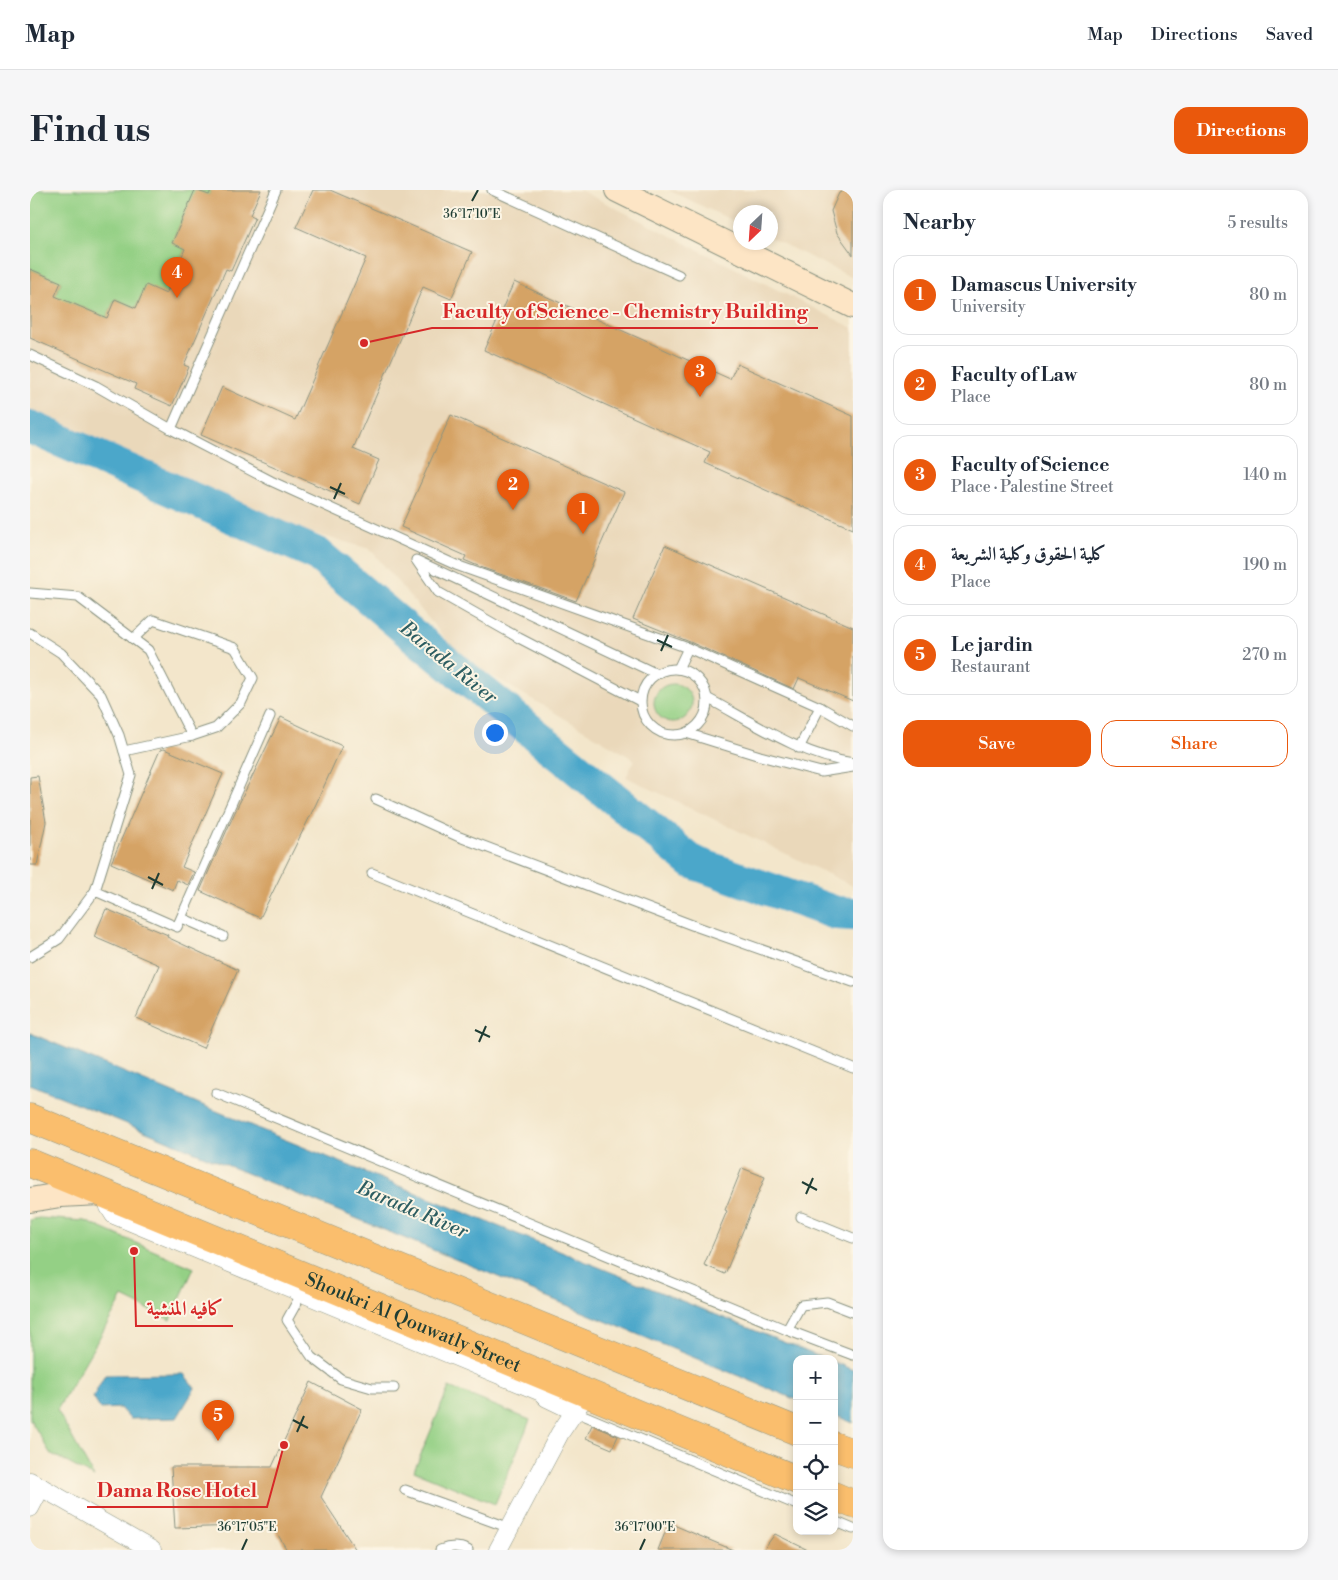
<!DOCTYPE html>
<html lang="en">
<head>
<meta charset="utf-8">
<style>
  :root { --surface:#fff; --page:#f6f6f7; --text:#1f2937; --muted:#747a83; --line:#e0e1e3; --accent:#ea580c }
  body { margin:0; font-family:"Libre Bodoni",Amiri,serif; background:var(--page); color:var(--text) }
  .controls { position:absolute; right:15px; bottom:15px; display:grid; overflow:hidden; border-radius:10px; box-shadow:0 2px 8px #0003 }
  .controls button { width:45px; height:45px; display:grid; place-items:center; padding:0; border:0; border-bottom:1px solid var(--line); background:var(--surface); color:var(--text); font:25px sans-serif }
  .compass { position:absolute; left:703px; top:15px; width:45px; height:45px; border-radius:50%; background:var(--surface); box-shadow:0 2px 8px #0003; rotate:205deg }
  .you { position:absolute; left:464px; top:542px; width:18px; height:18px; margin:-12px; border:4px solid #fff; border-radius:50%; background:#1a73e8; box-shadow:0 0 0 8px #1a73e833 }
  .badge { display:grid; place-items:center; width:32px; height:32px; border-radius:50%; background:var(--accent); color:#fff; font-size:16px; font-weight:700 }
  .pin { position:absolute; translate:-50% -41px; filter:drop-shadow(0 1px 2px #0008) }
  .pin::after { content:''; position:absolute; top:26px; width:18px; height:15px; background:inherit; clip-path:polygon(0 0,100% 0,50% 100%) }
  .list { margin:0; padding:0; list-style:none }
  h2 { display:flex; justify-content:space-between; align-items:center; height:65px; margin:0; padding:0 20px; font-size:21px }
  h2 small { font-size:16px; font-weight:400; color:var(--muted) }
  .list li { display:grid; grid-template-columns:32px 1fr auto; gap:15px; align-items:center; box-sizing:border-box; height:80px; margin:0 10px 10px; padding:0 10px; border:1px solid var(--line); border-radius:15px }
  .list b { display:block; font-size:19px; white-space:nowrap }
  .list p { margin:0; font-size:16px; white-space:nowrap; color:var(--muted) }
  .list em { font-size:16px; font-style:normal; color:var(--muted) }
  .actions { display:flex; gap:10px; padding:15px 20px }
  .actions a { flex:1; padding:11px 0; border:1px solid var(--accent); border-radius:15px; text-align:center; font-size:18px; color:var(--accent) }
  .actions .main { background:var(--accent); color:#fff }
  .icon { flex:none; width:28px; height:28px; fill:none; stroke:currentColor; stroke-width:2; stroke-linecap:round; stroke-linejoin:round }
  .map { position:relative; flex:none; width:823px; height:1360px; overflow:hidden; border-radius:15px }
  header { display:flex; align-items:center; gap:30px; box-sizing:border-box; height:70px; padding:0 25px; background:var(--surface); border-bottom:1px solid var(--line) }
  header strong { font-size:24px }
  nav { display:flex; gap:28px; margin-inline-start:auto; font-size:18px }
  .intro { display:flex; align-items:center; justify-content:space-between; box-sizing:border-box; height:120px; padding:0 30px }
  h1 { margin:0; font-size:35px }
  .button { padding:12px 22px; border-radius:15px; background:var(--accent); color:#fff; font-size:18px; font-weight:700 }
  main { display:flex; gap:30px; padding:0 30px }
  aside { flex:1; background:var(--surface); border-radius:15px; box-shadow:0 2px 8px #0003 }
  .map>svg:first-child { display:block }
  .built { fill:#ead8ba }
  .green { fill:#94d085; stroke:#5a865c }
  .water { fill:#4ca7ca; stroke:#36727f }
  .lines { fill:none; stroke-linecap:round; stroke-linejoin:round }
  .river { stroke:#4ca7ca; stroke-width:34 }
  .building { fill:#d5a365 }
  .lane-casing { stroke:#899280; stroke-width:11 }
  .street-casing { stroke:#899280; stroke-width:19 }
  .secondary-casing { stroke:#899280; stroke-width:26 }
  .highway-casing { stroke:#899280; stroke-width:29 }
  .lane { stroke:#fff; stroke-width:9 }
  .street { stroke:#fff; stroke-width:18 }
  .secondary { stroke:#fde5c5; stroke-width:24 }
  .highway { stroke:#fabe6d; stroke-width:28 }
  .ticks { fill:none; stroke:#1f3d34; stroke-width:2 }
  .labels { text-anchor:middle; stroke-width:4; stroke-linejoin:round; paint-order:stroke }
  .street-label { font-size:19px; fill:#1f3d34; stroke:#fcf5e5 }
  .water-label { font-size:20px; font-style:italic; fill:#2c5d61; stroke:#fcf5e5 }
  .ticks-label { font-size:12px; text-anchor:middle; fill:#1f3d34; stroke:#fcf5e5; stroke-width:4; stroke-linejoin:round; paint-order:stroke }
  .leader { fill:none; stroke:#d62828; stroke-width:2 }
  .callout-dot { fill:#d62828; stroke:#fcf5e5; stroke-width:2 }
  .callout-label { font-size:20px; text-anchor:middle; font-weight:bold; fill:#d62828; stroke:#fcf5e5; stroke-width:4; stroke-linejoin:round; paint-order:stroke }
</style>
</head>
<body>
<header>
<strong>Map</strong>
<nav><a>Map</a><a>Directions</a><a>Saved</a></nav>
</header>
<div class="intro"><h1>Find us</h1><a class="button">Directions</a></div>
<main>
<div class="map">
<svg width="823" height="1360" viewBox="0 0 823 1360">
  <rect width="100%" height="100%" fill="#fcf5e5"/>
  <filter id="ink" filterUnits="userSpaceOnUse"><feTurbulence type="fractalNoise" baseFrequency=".02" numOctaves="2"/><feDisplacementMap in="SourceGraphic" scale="10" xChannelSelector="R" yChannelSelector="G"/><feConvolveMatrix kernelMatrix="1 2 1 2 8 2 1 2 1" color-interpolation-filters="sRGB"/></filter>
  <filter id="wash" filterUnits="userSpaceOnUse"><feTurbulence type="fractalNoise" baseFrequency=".0096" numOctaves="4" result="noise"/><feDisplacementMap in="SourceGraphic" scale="20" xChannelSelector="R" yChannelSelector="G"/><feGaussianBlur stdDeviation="1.12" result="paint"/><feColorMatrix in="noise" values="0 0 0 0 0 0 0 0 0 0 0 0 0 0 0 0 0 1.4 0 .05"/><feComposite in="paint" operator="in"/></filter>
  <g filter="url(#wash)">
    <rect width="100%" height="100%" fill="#f3e6cb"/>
    <g class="built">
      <polygon points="0,0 550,0 823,138 823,696 596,587 605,570 456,482 419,453 340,359 228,328 0,231"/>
      <polygon points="638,0 823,0 823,88 741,48 741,22 711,22 710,34"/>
    </g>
    <g class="green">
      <polygon points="0,0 181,0 179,5 165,1 142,52 155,59 136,104 116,96 106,118 85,109 77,128 25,106 31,92 0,79"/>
      <circle cx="643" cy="513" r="19"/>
      <polygon points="9,1028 55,1031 164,1078 140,1130 93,1107 27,1220 64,1287 20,1263 0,1229 0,1030"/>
      <polygon points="419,1197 500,1230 465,1314 384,1281"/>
    </g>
    <g class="water">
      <polygon points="0,843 251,948 795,1169 767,1169 767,1210 0,894"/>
      <polygon points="804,1172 823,1180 823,1233 804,1225"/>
      <polygon points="154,1184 165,1198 147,1228 100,1229 90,1218 70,1219 63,1207 75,1185"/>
    </g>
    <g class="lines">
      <polyline class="river" points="0,237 287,364 378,441 662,672 806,723 823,724"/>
    </g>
    <g id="blocks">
      <g class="building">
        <polygon points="165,0 179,5 181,0 231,0 220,25 225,27 201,81 196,79 154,175 159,177 142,216 104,199 106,194 0,148 0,79 31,92 25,106 77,128 85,109 106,118 116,95 136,104 155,59 142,53"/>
        <polygon points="283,0 300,0 442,62 421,109 393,97 323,259 349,270 330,314 171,245 192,197 265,230 336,68 266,37"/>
        <polygon points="815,0 823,3 823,65 807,43 801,21 809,3"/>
        <polygon points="484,92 700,189 707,174 823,226 823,339 675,273 680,262 454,160"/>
        <polygon points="421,225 594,302 546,411 453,378 434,370 436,366 371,337"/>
        <polygon points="635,355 823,437 823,511 769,488 764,499 660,452 603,429"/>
        <polygon points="251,527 312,556 286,614 230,728 170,701 205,622"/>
        <polygon points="134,559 193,584 152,677 164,682 158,695 147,690 143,700 81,673 130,560"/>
        <polygon points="8,586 16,632 7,675 0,675 0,587"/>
        <polygon points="76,719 138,745 137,747 208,780 173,858 106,828 129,775 64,747"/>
        <polygon points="712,978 735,987 695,1084 674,1075 697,1021 695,1020"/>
        <polygon points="281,1192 332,1219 291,1307 326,1360 257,1360 242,1335 145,1338 141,1277 242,1277"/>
        <polygon points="562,1235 588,1246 582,1259 556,1248"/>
        <polygon points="639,1333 703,1360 628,1360"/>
        <polygon points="745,1344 778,1360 733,1360"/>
      </g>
    </g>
  </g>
  <g filter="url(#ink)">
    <use href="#blocks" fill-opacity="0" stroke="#899280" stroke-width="1"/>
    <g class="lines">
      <g class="lane-casing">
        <g id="lane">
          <polyline points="462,0 649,85"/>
          <polyline points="0,165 66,196 141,239 241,291 426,375 658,458 790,517 823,536"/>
          <polyline points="141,239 246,0"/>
          <polyline points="0,403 48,407 118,460 162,546 94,561"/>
          <polyline points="0,443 31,463 71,505 89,545 101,585 65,701 29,749 0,767"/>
          <polyline points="103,449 123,430 205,458 223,488 211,513 186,538 162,546"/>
          <circle cx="644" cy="512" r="33"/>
          <polyline points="648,479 658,458"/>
          <path d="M677,508C724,533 770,565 823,573"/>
          <polyline points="610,511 489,448 408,402 386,370 627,484"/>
          <polyline points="656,543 730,566 791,582 823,577"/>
          <polyline points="769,558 790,517"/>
          <polyline points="346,609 427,646 662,735 823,792"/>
          <polyline points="342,683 823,878"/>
          <polyline points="65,701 147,737 240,526"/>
          <polyline points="152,728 193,746"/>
          <polyline points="186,903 757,1140 823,1165"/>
          <polyline points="771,1027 823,1048"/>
          <polyline points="272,1103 257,1130 282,1167 311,1189 342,1198 364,1198"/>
          <polyline points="757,1140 771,1115 797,1112 823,1122"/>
          <polyline points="546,1222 767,1315"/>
          <polyline points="375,1300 480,1338"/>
          <polyline points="804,1331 823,1339"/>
          <path d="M410,1360C420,1356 429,1356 438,1360"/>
        </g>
      </g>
      <g class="street-casing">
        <g id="street">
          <polyline points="75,1003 79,1017 84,1025 511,1202 517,1208 546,1222"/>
          <polyline points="0,1291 122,1360"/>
          <polyline points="0,1318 11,1297"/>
          <polyline points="468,1360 530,1243 551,1212"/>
        </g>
      </g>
      <g class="secondary-casing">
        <g id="secondary">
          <polyline points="587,0 823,116"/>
          <polyline points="0,1010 30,1005 70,1003"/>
        </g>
      </g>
      <g class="highway-casing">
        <g id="highway">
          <polyline points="0,928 767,1241"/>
          <path id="s1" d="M0,973L767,1290"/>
          <polyline points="804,1256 823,1263"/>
          <polyline points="804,1306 823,1314"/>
        </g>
      </g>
      <use href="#lane" class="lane"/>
      <use href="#street" class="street"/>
      <use href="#secondary" class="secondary"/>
      <use href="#highway" class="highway"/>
    </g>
  </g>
  <path class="ticks" d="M442,11L448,0M300,297L315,304M304,309L311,293M627,450L642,457M631,461L638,445M118,687L133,695M122,699L129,683M445,840L460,847M449,852L456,836M772,992L787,1000M776,1004L783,988M263,1230L278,1238M267,1242L274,1226M212,1360L217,1349M610,1360L615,1349"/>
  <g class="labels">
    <g class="street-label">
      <text dy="7" stroke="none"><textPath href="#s1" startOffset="415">Shoukri Al Qouwatly Street</textPath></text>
    </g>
    <g class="water-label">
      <text transform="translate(419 472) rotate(39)" y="7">Barada River</text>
      <text transform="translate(383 1019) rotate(23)" y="7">Barada River</text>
    </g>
  </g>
  <g class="ticks-label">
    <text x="442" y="28">36°17'10"E</text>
    <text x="217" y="1341">36°17'05"E</text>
    <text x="615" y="1341">36°17'00"E</text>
  </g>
  <path class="leader" d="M334 153L402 138H788M104 1061L106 1136H203M254 1255L237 1317H57"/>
  <g class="callout-dot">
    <circle cx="334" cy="153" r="5"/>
    <circle cx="104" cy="1061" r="5"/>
    <circle cx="254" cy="1255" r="5"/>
  </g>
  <g class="callout-label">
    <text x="595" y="128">Faculty of Science - Chemistry Building</text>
    <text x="155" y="1125">كافيه المنشية</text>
    <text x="147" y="1307">Dama Rose Hotel</text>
  </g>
</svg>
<div class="controls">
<button>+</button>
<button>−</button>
<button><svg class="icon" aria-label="locate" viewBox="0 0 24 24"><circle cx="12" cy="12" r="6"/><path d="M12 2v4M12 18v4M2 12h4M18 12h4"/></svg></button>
<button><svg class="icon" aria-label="layers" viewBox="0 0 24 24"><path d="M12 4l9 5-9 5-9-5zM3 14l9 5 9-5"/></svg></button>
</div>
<svg class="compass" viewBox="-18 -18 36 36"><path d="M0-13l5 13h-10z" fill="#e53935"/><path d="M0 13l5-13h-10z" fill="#747a83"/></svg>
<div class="you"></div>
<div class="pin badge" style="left:553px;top:344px">1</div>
<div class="pin badge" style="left:483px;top:320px">2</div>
<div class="pin badge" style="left:670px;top:207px">3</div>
<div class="pin badge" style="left:147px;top:108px">4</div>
<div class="pin badge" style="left:188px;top:1251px">5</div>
</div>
<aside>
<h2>Nearby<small>5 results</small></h2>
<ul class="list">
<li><span class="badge">1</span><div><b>Damascus University</b><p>University</p></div><em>80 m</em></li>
<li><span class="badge">2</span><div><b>Faculty of Law</b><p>Place</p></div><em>80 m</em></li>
<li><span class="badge">3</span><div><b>Faculty of Science</b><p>Place · Palestine Street</p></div><em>140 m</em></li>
<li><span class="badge">4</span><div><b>كلية الحقوق وكلية الشريعة</b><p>Place</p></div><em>190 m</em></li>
<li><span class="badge">5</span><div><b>Le jardin</b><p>Restaurant</p></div><em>270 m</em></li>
</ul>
<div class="actions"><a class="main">Save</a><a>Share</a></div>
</aside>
</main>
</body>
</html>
